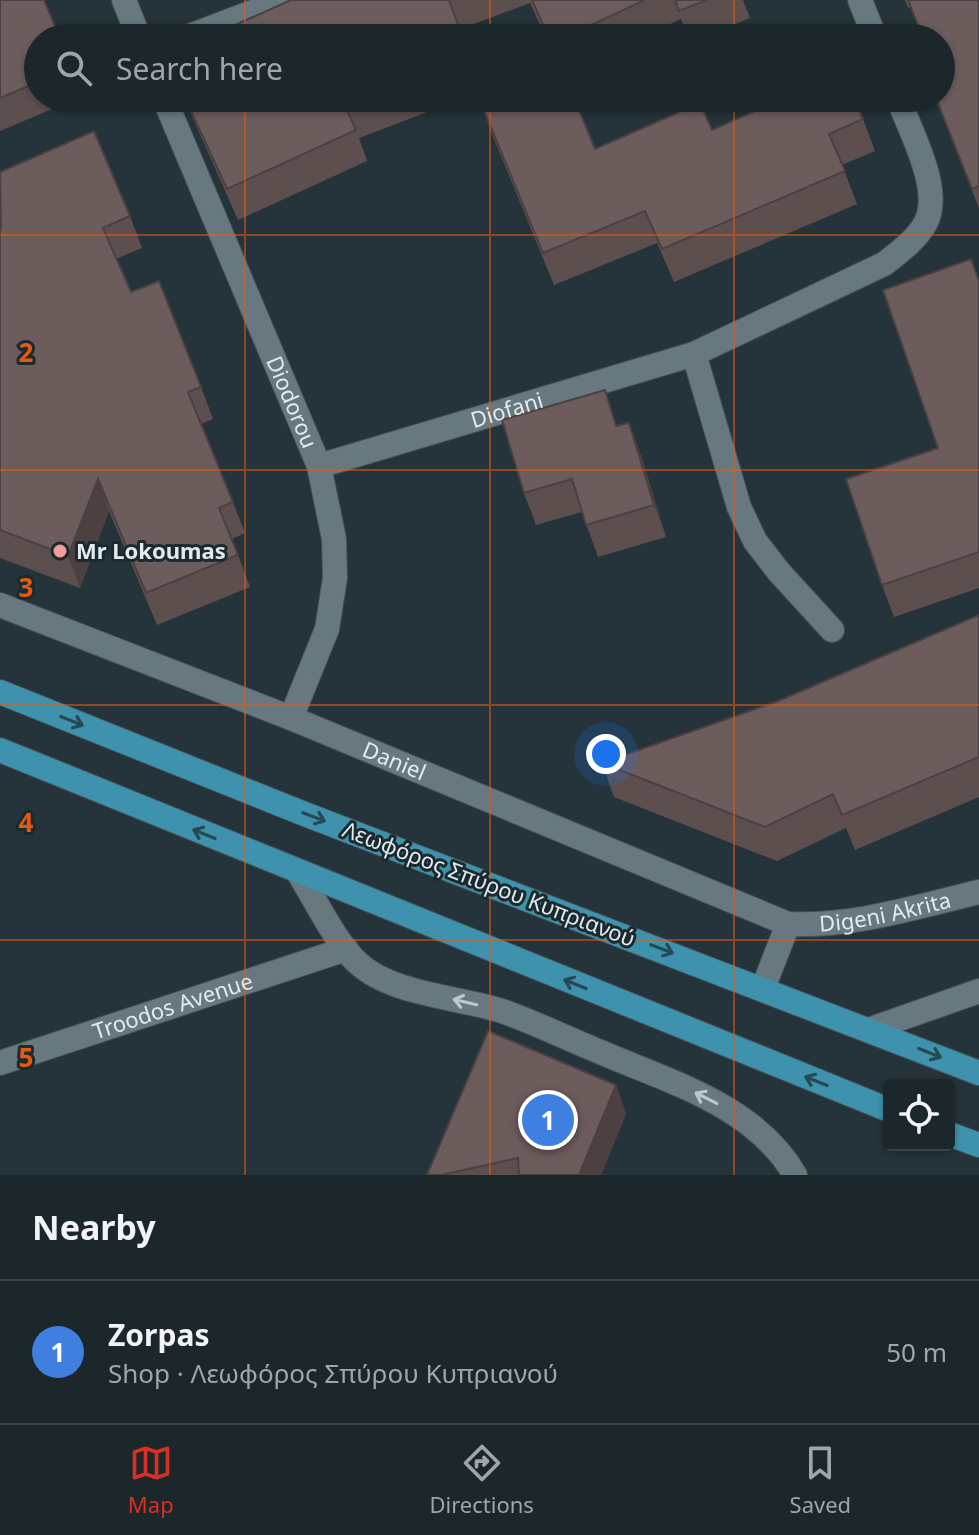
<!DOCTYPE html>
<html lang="en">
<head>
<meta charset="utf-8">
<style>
  :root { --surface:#1c272c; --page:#293338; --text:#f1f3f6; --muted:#a0a5a9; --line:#3a4448; --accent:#d93025 }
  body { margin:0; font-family:"Noto Sans",sans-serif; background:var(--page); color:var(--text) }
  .controls { position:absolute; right:24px; bottom:24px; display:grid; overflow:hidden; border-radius:8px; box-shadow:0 2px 6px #0004 }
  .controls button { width:72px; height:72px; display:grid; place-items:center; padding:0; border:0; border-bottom:2px solid var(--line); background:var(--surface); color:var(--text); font:40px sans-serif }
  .you { position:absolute; left:606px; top:754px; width:28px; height:28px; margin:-20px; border:6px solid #fff; border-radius:50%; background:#1a73e8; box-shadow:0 0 0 12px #1a73e833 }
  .badge { display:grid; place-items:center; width:52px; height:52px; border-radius:50%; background:var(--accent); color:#fff; font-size:26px; font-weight:700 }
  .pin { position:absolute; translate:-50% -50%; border:4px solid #fff; box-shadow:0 2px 8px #0006 }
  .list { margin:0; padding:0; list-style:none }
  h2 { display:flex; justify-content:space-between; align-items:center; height:104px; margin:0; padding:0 32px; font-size:34px }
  h2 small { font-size:26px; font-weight:400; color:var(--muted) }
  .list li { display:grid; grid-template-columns:52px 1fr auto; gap:24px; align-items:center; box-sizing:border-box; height:144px; padding:0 32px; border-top:2px solid var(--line) }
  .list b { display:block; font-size:30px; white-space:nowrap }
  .list p { margin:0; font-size:26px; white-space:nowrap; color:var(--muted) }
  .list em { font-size:26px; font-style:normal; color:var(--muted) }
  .icon { flex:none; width:44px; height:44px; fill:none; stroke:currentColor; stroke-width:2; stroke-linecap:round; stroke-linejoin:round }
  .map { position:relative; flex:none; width:979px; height:1175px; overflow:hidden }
  .search { position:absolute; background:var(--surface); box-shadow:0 2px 6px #0004; left:24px; right:24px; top:24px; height:88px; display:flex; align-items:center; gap:20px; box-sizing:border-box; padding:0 28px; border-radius:44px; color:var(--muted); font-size:30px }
  .sheet { height:248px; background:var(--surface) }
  nav { display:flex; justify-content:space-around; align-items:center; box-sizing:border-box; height:112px; border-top:2px solid var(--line); background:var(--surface); font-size:22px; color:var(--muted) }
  nav a { display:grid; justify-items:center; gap:4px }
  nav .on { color:var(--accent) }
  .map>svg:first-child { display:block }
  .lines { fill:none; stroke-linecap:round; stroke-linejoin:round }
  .minor-casing { stroke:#445156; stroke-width:26 }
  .major-casing { stroke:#445156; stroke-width:26 }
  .minor { stroke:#68787f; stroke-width:24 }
  .major { stroke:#3e92ad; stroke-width:24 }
  .wall { fill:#5e4f4f }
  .shaded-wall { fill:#4c4040 }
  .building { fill:#6d5c5c; stroke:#4c4040; stroke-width:2 }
  .oneway { stroke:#264955 }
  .oneway2 { stroke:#bdc8cd }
  .grid { fill:none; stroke:#e8590c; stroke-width:2; stroke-opacity:0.55 }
  .poi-dot { fill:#f59b9a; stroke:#1b2a2f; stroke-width:3 }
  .labels { text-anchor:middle; stroke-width:6; stroke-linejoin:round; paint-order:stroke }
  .street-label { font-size:22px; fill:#e1eaee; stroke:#1b2a2f }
  .poi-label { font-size:22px; font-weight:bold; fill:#e1eaee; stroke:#1b2a2f; text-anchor:start }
  .grid-label { font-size:26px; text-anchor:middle; font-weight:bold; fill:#e8590c; stroke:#1b2a2f; stroke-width:6; stroke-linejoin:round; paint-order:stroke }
</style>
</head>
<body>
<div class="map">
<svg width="979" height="1175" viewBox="0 0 979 1175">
  <rect width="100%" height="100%" fill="#25343a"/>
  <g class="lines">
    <g class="minor-casing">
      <g id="minor">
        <polyline points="124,0 139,38"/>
        <polyline points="860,0 875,38"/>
        <polyline points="185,38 284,0"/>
        <path id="s1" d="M164,98L319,466L334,539L335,578L327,629L291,718"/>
        <polyline points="694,354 739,507 755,541 779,572 832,630"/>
        <path id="s2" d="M319,466L694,354L884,264C899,252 915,241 925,224C944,191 910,131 898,98"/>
        <path id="s3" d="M0,605L291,718L788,924C853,927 916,907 979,892"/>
        <path d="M298,872C315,899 336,944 359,964C394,995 459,997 502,1011C534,1022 566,1038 598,1051C667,1081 755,1105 795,1175"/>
        <polyline points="763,988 788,924"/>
        <polyline points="871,1029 979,991"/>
        <path id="s4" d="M0,1063L346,949"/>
      </g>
    </g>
    <g class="major-casing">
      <g id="major">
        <polyline points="0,692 302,813 979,1073"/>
        <polyline points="0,750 889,1110"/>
        <polyline points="949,1134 979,1145"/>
      </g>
    </g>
    <use href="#minor" class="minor"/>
    <use href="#major" class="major"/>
  </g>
  <g class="wall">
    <polygon points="0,0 38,38 38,98 78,98 0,131"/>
    <polygon points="291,0 743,0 750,18 700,38 689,38 681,19 640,38 546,38 530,3 460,29"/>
    <polygon points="905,0 979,0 979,208 935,98 941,98 941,38 911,7 908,8"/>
    <polygon points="184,98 464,98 359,138 367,161 238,220"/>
    <polygon points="480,101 595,149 712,130 863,119 875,151 842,165 857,204 674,282 657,243 554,285 492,134"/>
    <polygon points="0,172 130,216 142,248 116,259 131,292 201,387 213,419 201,424 233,502 245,533 232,539 250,587 157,625 109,511 80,588 0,558"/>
    <polygon points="979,280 979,588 894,617 882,585 938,448"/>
    <polygon points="618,426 641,455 666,537 598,557 582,512 536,525 524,493"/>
    <polygon points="979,615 979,797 855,850 846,828 777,861 614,797 602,763 778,701"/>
    <polygon points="616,1085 626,1114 601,1175 427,1175"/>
  </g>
  <g class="shaded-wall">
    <polygon points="629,423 641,455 666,537 654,505"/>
    <polygon points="98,479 109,511 80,588 68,556"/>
    <polygon points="616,1085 626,1114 601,1175 579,1175"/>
  </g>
  <g class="building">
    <polygon points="0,0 44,0 60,38 38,38 38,82 0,98"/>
    <polygon points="291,0 449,0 463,38 206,38"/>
    <polygon points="532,0 645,0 563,38 549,38"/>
    <polygon points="675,0 707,0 679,11"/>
    <polygon points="908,0 979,0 979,186 972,189 936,98 941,98 941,38 923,38"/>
    <polygon points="185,98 372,98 346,108 356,130 227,189"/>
    <polygon points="488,98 574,98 595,149 700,103 712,130 785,98 854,98 863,119 829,134 845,171 662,249 645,211 543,253 480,101"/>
    <polygon points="94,131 130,216 103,228 131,292 159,281 201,387 188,392 233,502 219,508 238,555 146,593 98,479 68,556 0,530 0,228 1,228 0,172"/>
    <polygon points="971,259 979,281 979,552 882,585 846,479 938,448 883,290"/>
    <polygon points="605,390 616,426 629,423 654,505 586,525 572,479 524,493 502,420"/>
    <polygon points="979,615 979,757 842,815 833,794 765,827 602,763 778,701"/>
    <polygon points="488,1031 616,1085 579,1175 519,1175 518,1158 441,1175 427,1175"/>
  </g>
  <defs><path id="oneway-shaft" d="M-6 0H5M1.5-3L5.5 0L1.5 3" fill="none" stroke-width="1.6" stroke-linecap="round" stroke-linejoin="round" transform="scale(2)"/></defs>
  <g class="oneway">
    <use href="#oneway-shaft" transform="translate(72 721) rotate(22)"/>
    <use href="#oneway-shaft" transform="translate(314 817) rotate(21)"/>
    <use href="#oneway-shaft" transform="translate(204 834) rotate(-158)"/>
    <use href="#oneway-shaft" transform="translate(662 949) rotate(21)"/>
    <use href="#oneway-shaft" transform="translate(575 984) rotate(-158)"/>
    <use href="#oneway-shaft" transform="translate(930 1053) rotate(22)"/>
    <use href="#oneway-shaft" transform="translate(816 1081) rotate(-158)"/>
  </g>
  <g class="oneway2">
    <use href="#oneway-shaft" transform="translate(465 1002) rotate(-167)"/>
    <use href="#oneway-shaft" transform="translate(706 1098) rotate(-153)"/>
  </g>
  <path class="grid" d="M245,0V38M490,0V38M734,0V38M245,98V1175M490,98V1175M734,98V1175M0,235H979M0,470H979M0,705H979M0,940H979"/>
  <circle class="poi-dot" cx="60" cy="551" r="8"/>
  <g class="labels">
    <g class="street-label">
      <text dy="8" stroke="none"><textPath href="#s1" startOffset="330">Diodorou</textPath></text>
      <text dy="8" stroke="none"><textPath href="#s2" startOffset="196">Diofani</textPath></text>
      <text dy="8" stroke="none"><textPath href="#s3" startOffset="424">Daniel</textPath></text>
      <text transform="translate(489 884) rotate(21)" y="8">Λεωφόρος Σπύρου Κυπριανού</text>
      <text dy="8" stroke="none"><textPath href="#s3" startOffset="948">Digeni Akrita</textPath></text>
      <text dy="8" stroke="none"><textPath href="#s4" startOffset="182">Troodos Avenue</textPath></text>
    </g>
    <g class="poi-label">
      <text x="76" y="559">Mr Lokoumas</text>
    </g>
  </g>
  <g class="grid-label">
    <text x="26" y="362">2</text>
    <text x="26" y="597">3</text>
    <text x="26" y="832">4</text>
    <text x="26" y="1067">5</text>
  </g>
</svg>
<div class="controls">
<button><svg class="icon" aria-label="locate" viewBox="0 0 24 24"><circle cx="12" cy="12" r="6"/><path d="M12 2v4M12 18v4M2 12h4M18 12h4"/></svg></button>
</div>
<div class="you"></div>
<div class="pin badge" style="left:548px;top:1120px;background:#3f7fe0">1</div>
<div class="search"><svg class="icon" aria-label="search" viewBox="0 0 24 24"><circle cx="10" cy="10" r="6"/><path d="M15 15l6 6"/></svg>Search here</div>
</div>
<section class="sheet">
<h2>Nearby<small></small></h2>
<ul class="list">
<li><span class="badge" style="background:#3f7fe0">1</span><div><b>Zorpas</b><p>Shop · Λεωφόρος Σπύρου Κυπριανού</p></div><em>50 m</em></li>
</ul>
</section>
<nav>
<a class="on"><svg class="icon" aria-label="map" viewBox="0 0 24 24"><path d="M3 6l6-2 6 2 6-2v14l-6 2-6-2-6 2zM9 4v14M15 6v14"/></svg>Map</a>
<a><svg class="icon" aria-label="directions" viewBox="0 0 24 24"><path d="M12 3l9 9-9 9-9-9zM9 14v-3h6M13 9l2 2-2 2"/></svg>Directions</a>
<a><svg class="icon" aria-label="saved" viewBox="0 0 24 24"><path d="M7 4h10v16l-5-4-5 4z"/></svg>Saved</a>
</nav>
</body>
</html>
